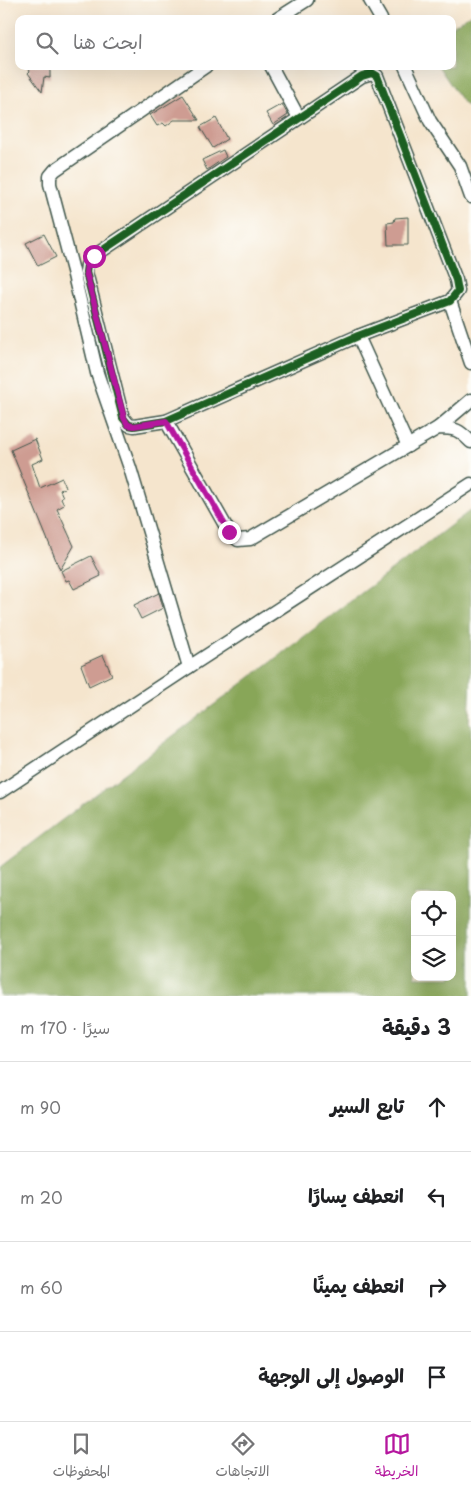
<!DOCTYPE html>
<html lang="ar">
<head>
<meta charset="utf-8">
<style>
  :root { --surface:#fff; --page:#f6f6f6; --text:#202124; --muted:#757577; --line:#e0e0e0; --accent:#b5179e }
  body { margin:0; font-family:"Playpen Sans","Playpen Sans Arabic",sans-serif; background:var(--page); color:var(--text); direction:rtl }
  .controls { position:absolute; right:15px; bottom:15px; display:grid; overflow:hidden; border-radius:10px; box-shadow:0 5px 20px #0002 }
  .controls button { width:45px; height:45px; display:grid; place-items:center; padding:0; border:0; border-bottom:1px solid var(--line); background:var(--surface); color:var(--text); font:25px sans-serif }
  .stop { position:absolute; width:15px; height:15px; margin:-11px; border:4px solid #b5179e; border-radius:50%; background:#fff }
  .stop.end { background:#b5179e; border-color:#fff; box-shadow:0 1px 5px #0008 }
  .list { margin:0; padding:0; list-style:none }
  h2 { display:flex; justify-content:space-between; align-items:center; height:65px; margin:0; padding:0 20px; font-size:21px }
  h2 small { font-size:16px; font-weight:400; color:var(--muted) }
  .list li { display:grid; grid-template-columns:32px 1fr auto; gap:15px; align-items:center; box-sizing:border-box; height:90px; padding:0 20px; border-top:1px solid var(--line) }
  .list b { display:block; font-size:19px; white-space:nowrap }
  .list em { font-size:16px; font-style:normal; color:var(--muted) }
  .icon { flex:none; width:28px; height:28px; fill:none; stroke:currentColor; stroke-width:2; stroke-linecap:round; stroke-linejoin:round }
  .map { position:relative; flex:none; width:471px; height:996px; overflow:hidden; direction:ltr }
  .search { position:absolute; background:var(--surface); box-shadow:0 5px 20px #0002; left:15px; right:15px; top:15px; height:55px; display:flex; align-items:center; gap:12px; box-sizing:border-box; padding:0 18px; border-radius:10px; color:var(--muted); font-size:19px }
  .sheet { height:425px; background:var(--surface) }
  nav { display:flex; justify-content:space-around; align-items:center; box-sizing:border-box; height:70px; border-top:1px solid var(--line); background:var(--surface); font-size:14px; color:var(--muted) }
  nav a { display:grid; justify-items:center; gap:2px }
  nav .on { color:var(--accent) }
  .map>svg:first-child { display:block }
  .forest { fill:#88a659; stroke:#547246; fill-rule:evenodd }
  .building { fill:#ce9c92 }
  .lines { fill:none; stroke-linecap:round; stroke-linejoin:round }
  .minor-casing { stroke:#3f564b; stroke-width:15 }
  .minor { stroke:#fff; stroke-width:12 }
  .cycleway-casing { stroke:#fdfcf7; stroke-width:11 }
  .cycleway { stroke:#1b5e20; stroke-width:8 }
  .route { stroke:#b5179e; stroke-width:6 }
</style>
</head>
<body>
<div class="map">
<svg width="471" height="996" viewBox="0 0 471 996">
  <rect width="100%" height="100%" fill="#fdfcf7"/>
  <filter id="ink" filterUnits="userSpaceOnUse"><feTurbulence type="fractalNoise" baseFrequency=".02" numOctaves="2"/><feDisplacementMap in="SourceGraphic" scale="10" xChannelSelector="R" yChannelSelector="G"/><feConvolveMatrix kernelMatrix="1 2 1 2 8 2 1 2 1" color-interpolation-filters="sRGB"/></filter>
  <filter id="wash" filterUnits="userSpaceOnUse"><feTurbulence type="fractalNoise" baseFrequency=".0096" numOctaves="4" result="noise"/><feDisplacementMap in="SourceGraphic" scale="20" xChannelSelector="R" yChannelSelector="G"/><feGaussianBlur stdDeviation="1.12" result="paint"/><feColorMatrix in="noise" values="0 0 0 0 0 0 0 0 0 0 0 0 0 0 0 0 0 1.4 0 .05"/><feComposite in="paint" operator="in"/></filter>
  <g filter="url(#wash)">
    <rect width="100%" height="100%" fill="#f5e5cd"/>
    <g class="forest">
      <polygon points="471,14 471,108 464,104 438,66 452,66 452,26"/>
      <path d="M471,510V672L469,723L471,724V996H0V867ZM415,895H452V977H415Z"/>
    </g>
    <g id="blocks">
      <g class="building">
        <polygon points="27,66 50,66 50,78 44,77 42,92 28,73 30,71"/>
        <polygon points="183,95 199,120 174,120 166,126 163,123 157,126 150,115"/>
        <polygon points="282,104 288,115 273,125 266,113"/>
        <polygon points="216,118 227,139 213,148 200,127"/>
        <polygon points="223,150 226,157 207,170 202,160"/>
        <polygon points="408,217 408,245 388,245 387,223 394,222 395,218"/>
        <polygon points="44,234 56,257 38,266 26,243"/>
        <polygon points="35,439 43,459 32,464 40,488 62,478 65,488 60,490 63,497 61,499 64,505 57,509 74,546 60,570 11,450"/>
        <polygon points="91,556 101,576 74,589 69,580 66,581 61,571"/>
        <polygon points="159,593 163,608 141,619 134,605"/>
        <polygon points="103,655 112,675 89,686 81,665"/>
      </g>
    </g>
  </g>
  <g filter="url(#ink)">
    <use href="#blocks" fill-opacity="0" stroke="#3f564b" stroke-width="1"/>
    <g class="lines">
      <g class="minor-casing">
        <g id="minor">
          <polyline points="370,0 381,19"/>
          <polyline points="277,19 307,0"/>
          <polyline points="271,66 299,118"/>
          <polyline points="405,66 430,121 460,166 471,197"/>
          <polygon points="372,73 377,76 456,280 458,291 450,301 358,336 166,421 134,426 129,425 123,418 86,272 87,265 94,256 362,76"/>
          <polyline points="450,301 471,363"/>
          <polyline points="358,336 408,446"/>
          <path d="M166,421L229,532L238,540L250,539L438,428C456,428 459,430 471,442"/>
          <polyline points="438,428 471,400"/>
          <polyline points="189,667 130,468 97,373 73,271 50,184 50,176 55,170 206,66"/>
          <polyline points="0,792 189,667 471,484"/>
        </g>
      </g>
      <use href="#minor" class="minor"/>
      <g class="cycleway-casing">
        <polygon id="cycleway" points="372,73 377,76 456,280 458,291 450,301 358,336 166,421 134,426 129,425 123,418 86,272 87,265 94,256 362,76"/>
      </g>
      <use href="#cycleway" class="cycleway"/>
    </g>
  </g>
  <g class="lines" filter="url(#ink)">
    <polyline class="route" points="94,256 87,265 86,272 124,418 128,425 134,426 166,421 229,532"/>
  </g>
</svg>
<div class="controls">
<button><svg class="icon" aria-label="locate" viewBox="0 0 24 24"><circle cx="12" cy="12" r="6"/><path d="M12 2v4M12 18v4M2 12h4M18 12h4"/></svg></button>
<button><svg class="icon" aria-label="layers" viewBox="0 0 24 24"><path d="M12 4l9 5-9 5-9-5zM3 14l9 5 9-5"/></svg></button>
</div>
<div class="stop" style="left:94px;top:256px"></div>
<div class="stop end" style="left:229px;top:532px"></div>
<div class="search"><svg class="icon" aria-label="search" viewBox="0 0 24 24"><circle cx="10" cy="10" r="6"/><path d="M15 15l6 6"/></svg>ابحث هنا</div>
</div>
<section class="sheet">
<h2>3 دقيقة<small>سيرًا · 170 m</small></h2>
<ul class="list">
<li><svg class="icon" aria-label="ahead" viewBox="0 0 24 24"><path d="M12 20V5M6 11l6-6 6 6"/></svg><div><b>تابع السير</b></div><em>90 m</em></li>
<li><svg class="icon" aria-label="left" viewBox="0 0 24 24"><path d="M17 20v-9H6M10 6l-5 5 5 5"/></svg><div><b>انعطف يسارًا</b></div><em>20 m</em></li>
<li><svg class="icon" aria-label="right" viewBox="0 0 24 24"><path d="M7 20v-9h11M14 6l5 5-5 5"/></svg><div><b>انعطف يمينًا</b></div><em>60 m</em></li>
<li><svg class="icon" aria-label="arrive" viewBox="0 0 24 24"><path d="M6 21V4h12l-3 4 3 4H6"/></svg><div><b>الوصول إلى الوجهة</b></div></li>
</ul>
</section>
<nav>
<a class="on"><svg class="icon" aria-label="map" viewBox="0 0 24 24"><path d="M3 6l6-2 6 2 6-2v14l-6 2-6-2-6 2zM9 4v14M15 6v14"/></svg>الخريطة</a>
<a><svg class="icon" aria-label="directions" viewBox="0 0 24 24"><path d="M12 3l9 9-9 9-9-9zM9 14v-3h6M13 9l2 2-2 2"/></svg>الاتجاهات</a>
<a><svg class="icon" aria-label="saved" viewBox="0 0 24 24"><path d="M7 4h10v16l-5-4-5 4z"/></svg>المحفوظات</a>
</nav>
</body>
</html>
